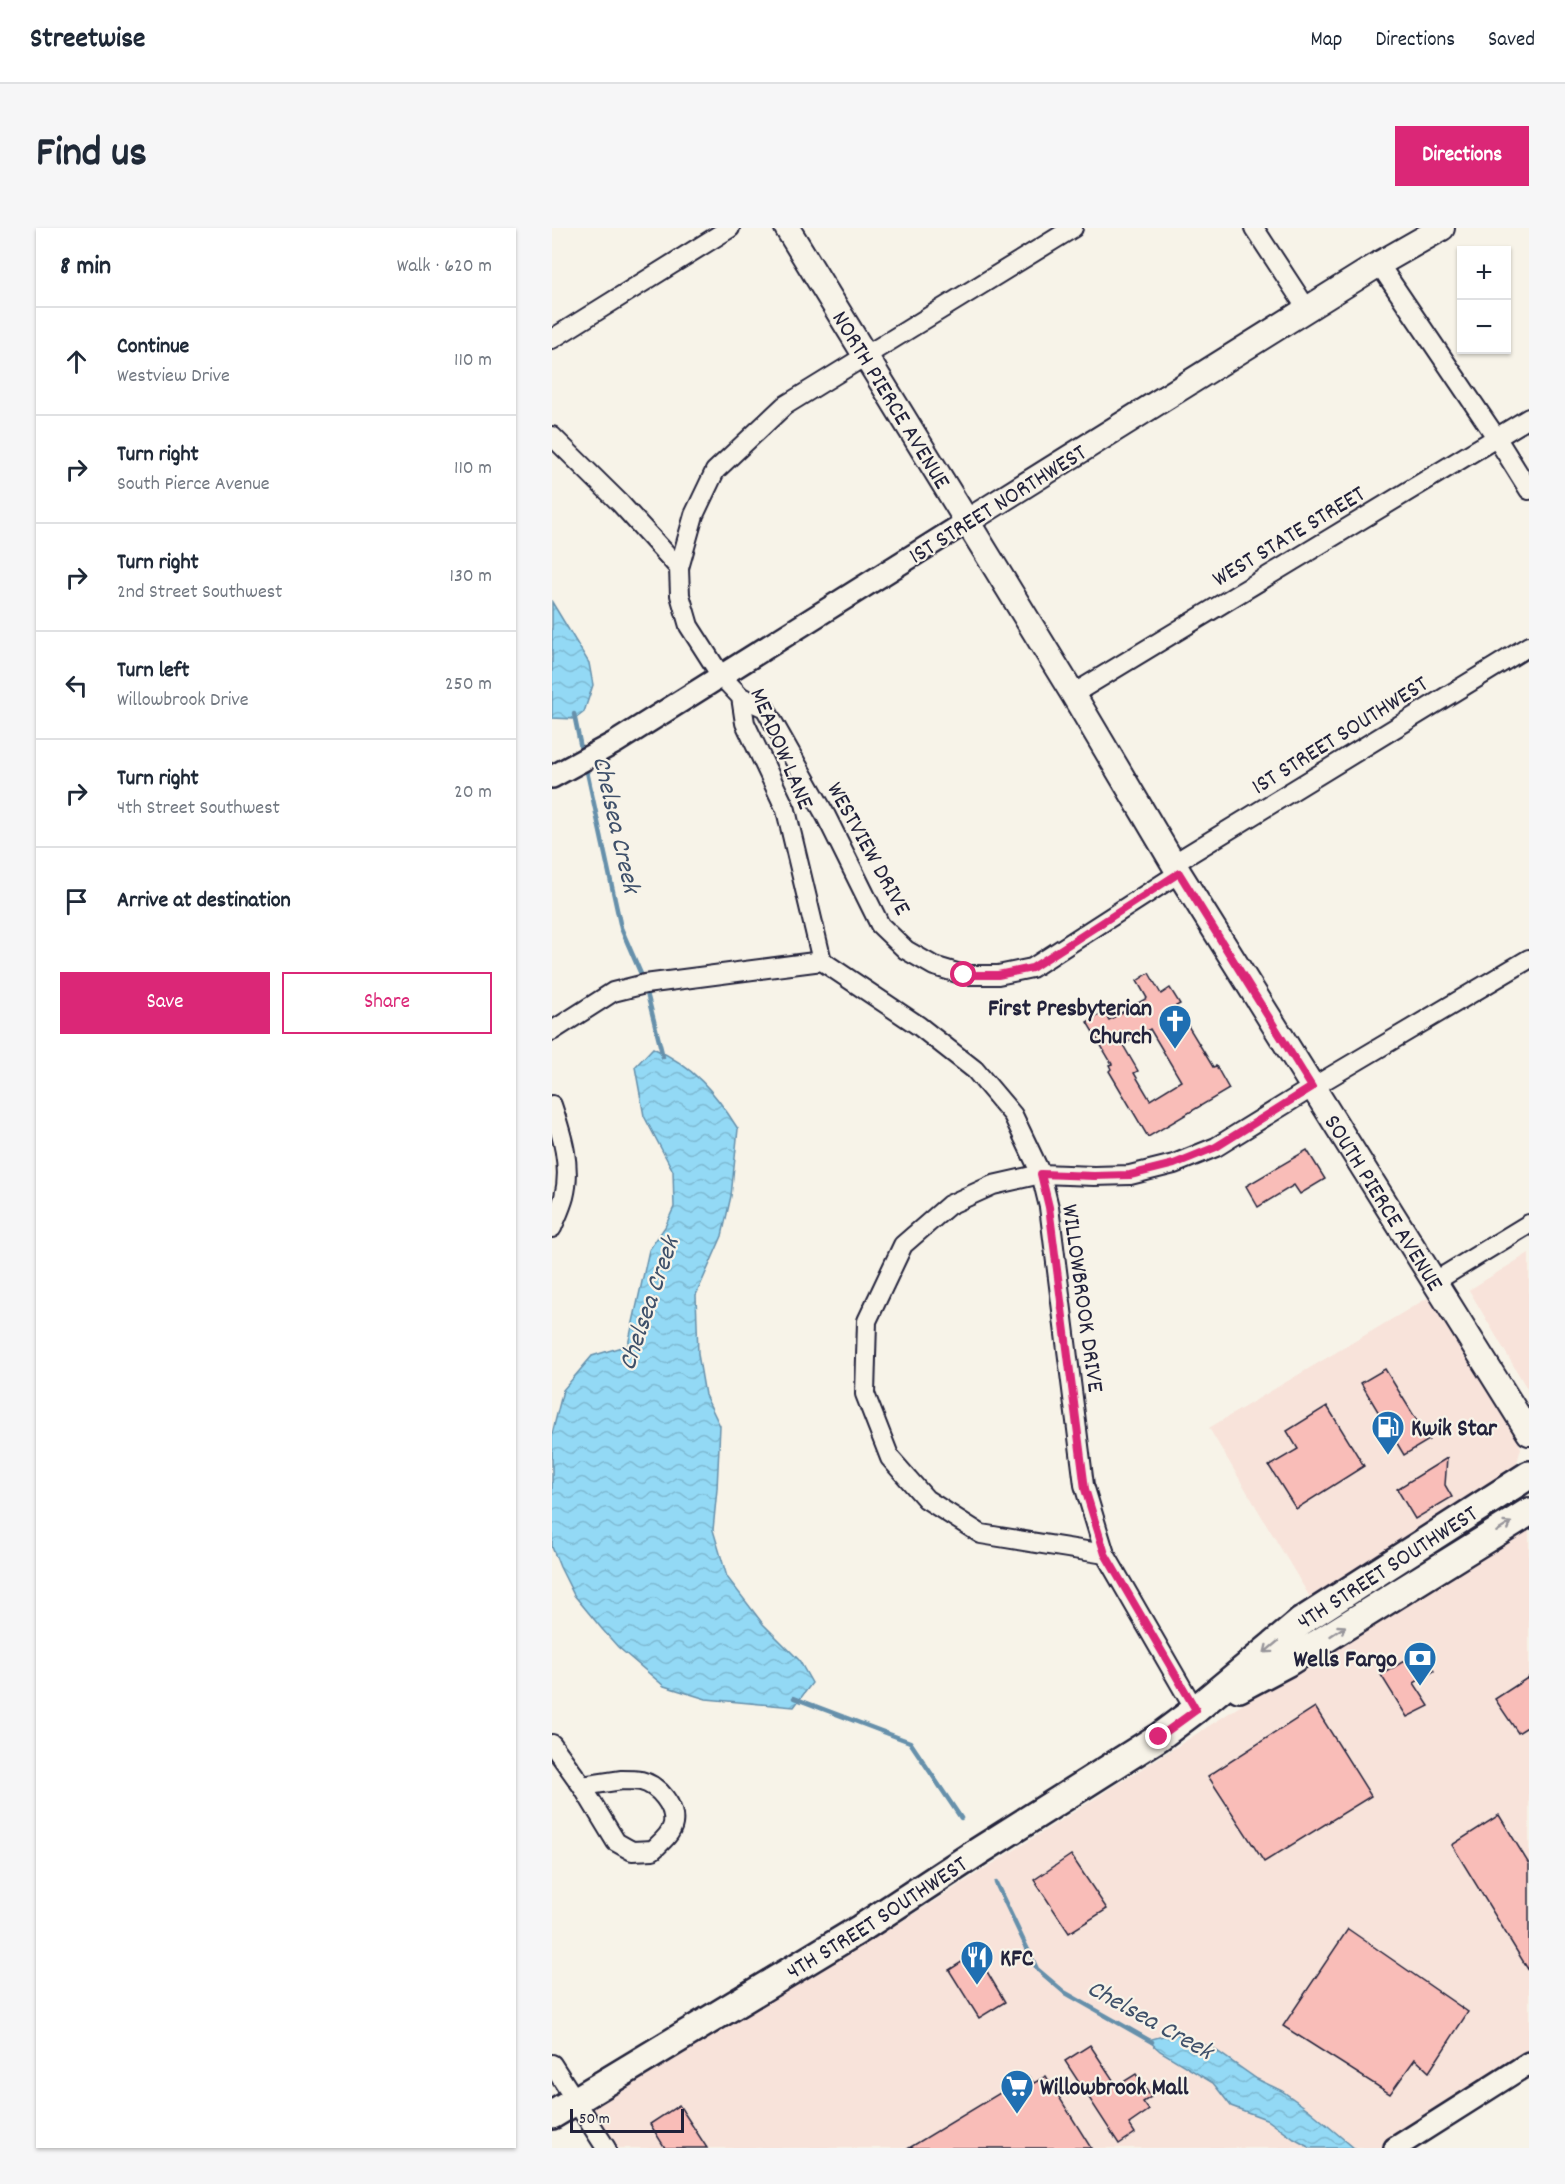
<!DOCTYPE html>
<html lang="en">
<head>
<meta charset="utf-8">
<style>
  :root { --surface:#fff; --page:#f6f6f7; --text:#1f2937; --muted:#747a83; --line:#e0e1e3; --accent:#db2777 }
  body { margin:0; font-family:Dekko,sans-serif; background:var(--page); color:var(--text) }
  .controls { position:absolute; right:18px; top:18px; display:grid; overflow:hidden; border-radius:0px; box-shadow:0 2px 4px #0004 }
  .controls button { width:54px; height:54px; display:grid; place-items:center; padding:0; border:0; border-bottom:2px solid var(--line); background:var(--surface); color:var(--text); font:30px sans-serif }
  .scale { position:absolute; left:18px; bottom:15px; width:114px; box-sizing:border-box; padding-left:6px; border:3px solid #22223b; border-top:0; font-size:16px; line-height:21px; white-space:nowrap; color:#22223b; -webkit-text-stroke:4px #f7f3e8; paint-order:stroke }
  .stop { position:absolute; width:18px; height:18px; margin:-14px; border:4px solid #db2777; border-radius:50%; background:#fff }
  .stop.end { background:#db2777; border-color:#fff; box-shadow:0 2px 6px #0008 }
  .list { margin:0; padding:0; list-style:none }
  h2 { display:flex; justify-content:space-between; align-items:center; height:78px; margin:0; padding:0 24px; font-size:26px }
  h2 small { font-size:20px; font-weight:400; color:var(--muted) }
  .list li { display:grid; grid-template-columns:39px 1fr auto; gap:18px; align-items:center; box-sizing:border-box; height:108px; padding:0 24px; border-top:2px solid var(--line) }
  .list b { display:block; font-size:22px; white-space:nowrap }
  .list p { margin:0; font-size:20px; white-space:nowrap; color:var(--muted) }
  .list em { font-size:20px; font-style:normal; color:var(--muted) }
  .actions { display:flex; gap:12px; padding:18px 24px }
  .actions a { flex:1; padding:14px 0; border:2px solid var(--accent); border-radius:0px; text-align:center; font-size:21px; color:var(--accent) }
  .actions .main { background:var(--accent); color:#fff }
  .icon { flex:none; width:33px; height:33px; fill:none; stroke:currentColor; stroke-width:2; stroke-linecap:round; stroke-linejoin:round }
  .map { position:relative; flex:none; width:977px; height:1920px; overflow:hidden; border-radius:0px }
  header { display:flex; align-items:center; gap:36px; box-sizing:border-box; height:84px; padding:0 30px; background:var(--surface); border-bottom:2px solid var(--line) }
  header strong { font-size:28px }
  nav { display:flex; gap:33px; margin-inline-start:auto; font-size:21px }
  .intro { display:flex; align-items:center; justify-content:space-between; box-sizing:border-box; height:144px; padding:0 36px }
  h1 { margin:0; font-size:42px }
  .button { padding:15px 27px; border-radius:0px; background:var(--accent); color:#fff; font-size:21px; font-weight:700 }
  main { display:flex; gap:36px; padding:0 36px }
  aside { flex:1; background:var(--surface); border-radius:0px; box-shadow:0 2px 4px #0004 }
  .map>svg:first-child { display:block }
  .built { fill:#f8e3da }
  .water { fill:url(#water-waves); stroke:#6690ab; stroke-width:1.5 }
  .lines { fill:none; stroke-linecap:round; stroke-linejoin:round }
  .stream { stroke:#6690ab; stroke-width:4.5 }
  .building { fill:#f9bdb8; stroke:#22223b; stroke-width:1.5; fill-rule:evenodd }
  .minor-casing { stroke:#22223b; stroke-width:22 }
  .tertiary-casing { stroke:#22223b; stroke-width:26 }
  .secondary-casing { stroke:#22223b; stroke-width:28 }
  .primary-casing { stroke:#22223b; stroke-width:32 }
  .minor { stroke:#f7f3e8; stroke-width:18 }
  .tertiary { stroke:#f7f3e8; stroke-width:21 }
  .secondary { stroke:#f7f3e8; stroke-width:24 }
  .primary { stroke:#f7f3e8; stroke-width:27 }
  .oneway { stroke:#97959a }
  .route { stroke:#db2777; stroke-width:8 }
  .labels { text-anchor:middle; stroke-width:4.5; stroke-linejoin:round; paint-order:stroke }
  .street-label { font-size:24px; fill:#22223b; stroke:#f7f3e8 }
  .poi-label { font-size:24px; font-weight:bold; fill:#22223b; stroke:#f7f3e8; text-anchor:start }
  .water-label { font-size:26px; font-style:italic; fill:#3e506a; stroke:#f7f3e8 }
</style>
</head>
<body>
<header>
<strong>Streetwise</strong>
<nav><a>Map</a><a>Directions</a><a>Saved</a></nav>
</header>
<div class="intro"><h1>Find us</h1><a class="button">Directions</a></div>
<main>
<aside>
<h2>8 min<small>Walk · 620 m</small></h2>
<ul class="list">
<li><svg class="icon" aria-label="ahead" viewBox="0 0 24 24"><path d="M12 20V5M6 11l6-6 6 6"/></svg><div><b>Continue</b><p>Westview Drive</p></div><em>110 m</em></li>
<li><svg class="icon" aria-label="right" viewBox="0 0 24 24"><path d="M7 20v-9h11M14 6l5 5-5 5"/></svg><div><b>Turn right</b><p>South Pierce Avenue</p></div><em>110 m</em></li>
<li><svg class="icon" aria-label="right" viewBox="0 0 24 24"><path d="M7 20v-9h11M14 6l5 5-5 5"/></svg><div><b>Turn right</b><p>2nd Street Southwest</p></div><em>130 m</em></li>
<li><svg class="icon" aria-label="left" viewBox="0 0 24 24"><path d="M17 20v-9H6M10 6l-5 5 5 5"/></svg><div><b>Turn left</b><p>Willowbrook Drive</p></div><em>250 m</em></li>
<li><svg class="icon" aria-label="right" viewBox="0 0 24 24"><path d="M7 20v-9h11M14 6l5 5-5 5"/></svg><div><b>Turn right</b><p>4th Street Southwest</p></div><em>20 m</em></li>
<li><svg class="icon" aria-label="arrive" viewBox="0 0 24 24"><path d="M6 21V4h12l-3 4 3 4H6"/></svg><div><b>Arrive at destination</b></div></li>
</ul>
<div class="actions"><a class="main">Save</a><a>Share</a></div>
</aside>
<div class="map">
<svg width="977" height="1920" viewBox="0 0 977 1920">
  <defs>
    <pattern id="water-waves" width="16" height="10" patternUnits="userSpaceOnUse" patternTransform="scale(1.5)"><rect width="16" height="10" fill="#93d9f5"/><path d="M0 5q4-4 8 0t8 0" fill="none" stroke="#7ebad3"/></pattern>
  </defs>
  <rect width="100%" height="100%" fill="#f7f3e8"/>
  <filter id="ink" filterUnits="userSpaceOnUse"><feTurbulence type="fractalNoise" baseFrequency=".0167" numOctaves="2"/><feDisplacementMap in="SourceGraphic" scale="12" xChannelSelector="R" yChannelSelector="G"/><feConvolveMatrix kernelMatrix="1 2 1 2 8 2 1 2 1" color-interpolation-filters="sRGB"/></filter>
  <g filter="url(#ink)">
    <g class="built">
      <polygon points="977,1025 977,1164 917,1062"/>
      <polygon points="899,1056 969,1220 962,1246 762,1376 657,1200"/>
      <polygon points="977,1294 977,1845 862,1920 54,1920 30,1882 354,1691"/>
    </g>
    <g class="water">
      <polygon points="0,374 37,435 41,457 32,484 23,491 0,490"/>
      <path d="M101,820C141,838 163,864 186,901L179,968L170,1008L144,1067L146,1126L153,1167L168,1198L165,1261L161,1302L175,1349L211,1396L247,1432L260,1455L242,1479L154,1471L112,1458L66,1419L50,1401L22,1367L8,1339L0,1319V1206L11,1162L40,1128L76,1117L97,1022L113,999L122,979L121,943L92,888L83,839Z"/>
      <polygon points="622,1805 662,1821 705,1851 730,1863 757,1882 802,1920 758,1920 742,1911 714,1891 679,1878 661,1855 608,1823 596,1812"/>
    </g>
    <g class="lines">
      <g class="stream">
        <polyline points="22,486 30,525"/>
        <polyline points="34,539 69,700 92,753"/>
        <polyline points="94,761 111,829"/>
        <polyline points="242,1470 358,1514 409,1590"/>
        <polyline points="444,1655 485,1741 512,1764 600,1814"/>
      </g>
    </g>
    <g class="building">
      <path d="M597,745L609,766L618,760L628,776L624,778L661,839L664,838L677,861L596,909L557,843L559,841L557,837L560,836L535,794L552,784L557,792L595,770L585,753ZM598,801L629,853L598,872L582,845L586,843L571,817Z"/>
      <polygon points="755,922 773,951 748,966 742,957 706,979 694,958"/>
      <polygon points="833,1141 877,1212 852,1227 809,1155"/>
      <polygon points="775,1178 812,1238 744,1281 717,1238 746,1221 735,1203"/>
      <polygon points="895,1230 893,1257 900,1269 863,1291 845,1261"/>
      <polygon points="870,1422 882,1443 862,1455 877,1478 855,1489 829,1447"/>
      <polygon points="977,1449 977,1498 966,1505 943,1471"/>
      <polygon points="763,1479 819,1568 712,1634 656,1548"/>
      <polygon points="947,1587 977,1636 977,1743 900,1617"/>
      <polygon points="519,1627 555,1681 517,1705 482,1652"/>
      <polygon points="796,1701 916,1784 877,1844 863,1831 838,1866 731,1798"/>
      <polygon points="424,1725 453,1774 427,1790 397,1742"/>
      <polygon points="538,1817 565,1858 584,1846 599,1869 591,1874 597,1882 577,1896 583,1905 567,1916 513,1833"/>
      <polygon points="476,1848 482,1855 494,1848 539,1920 357,1920"/>
      <polygon points="127,1877 155,1920 113,1920 98,1896"/>
    </g>
    <g class="lines">
      <g class="minor-casing">
        <g id="minor">
          <polyline points="702,0 755,81"/>
          <polyline points="827,36 944,209 977,262"/>
          <polyline points="0,111 178,0"/>
          <polyline points="0,208 68,275 127,340 128,367 137,398 169,448 189,469 193,495 234,582 270,733"/>
          <polyline points="127,340 142,287 163,243 232,178 521,0"/>
          <polyline points="521,466 977,190"/>
          <polyline points="189,469 213,480 274,588 328,697 354,722 382,738 412,747 446,747 480,740 627,645"/>
          <polyline points="621,636 977,418"/>
          <polyline points="0,803 61,764 93,756 270,733 367,798 423,842 461,887 489,946 497,979 532,1257 553,1326 643,1482"/>
          <path d="M0,877C10,907 20,938 12,969C9,980 4,990 0,1000"/>
          <polyline points="882,1054 977,996"/>
          <polyline points="553,1326 429,1306 374,1271 338,1230 313,1166 315,1093 351,1017 397,977 441,957 489,946 542,948 578,947 622,936 664,919 761,859 977,731"/>
          <polyline points="0,1516 30,1558"/>
          <path d="M70,1552C76,1552 84,1552 89,1553C106,1557 124,1578 121,1596C119,1607 108,1615 101,1622L80,1623L64,1614L30,1558Z"/>
          <polyline points="0,1836 54,1920"/>
        </g>
      </g>
      <g class="tertiary-casing">
        <g id="tertiary">
          <polyline points="0,549 64,514 416,293"/>
          <polyline points="843,1920 977,1835"/>
        </g>
      </g>
      <g class="secondary-casing">
        <g id="secondary">
          <path id="s1" d="M235,0L521,466L627,645L977,1205"/>
          <polyline points="416,293 827,36 890,0"/>
        </g>
      </g>
      <g class="primary-casing">
        <g id="primary">
          <polyline points="687,1460 736,1434 977,1284"/>
          <path id="s2" d="M0,1887L308,1701L427,1623L607,1509L643,1482L750,1393L977,1247"/>
        </g>
      </g>
      <use href="#minor" class="minor"/>
      <use href="#tertiary" class="tertiary"/>
      <use href="#secondary" class="secondary"/>
      <use href="#primary" class="primary"/>
    </g>
    <defs><path id="oneway-shaft" d="M-6 0H5M1.5-3L5.5 0L1.5 3" fill="none" stroke-width="1.6" stroke-linecap="round" stroke-linejoin="round" transform="scale(1.5)"/></defs>
    <g class="oneway">
      <use href="#oneway-shaft" transform="translate(952 1299) rotate(-32)"/>
      <use href="#oneway-shaft" transform="translate(786 1403) rotate(-33)"/>
      <use href="#oneway-shaft" transform="translate(719 1419) rotate(140)"/>
    </g>
  </g>
  <g class="lines" filter="url(#ink)">
    <polyline class="route" points="412,747 446,747 480,740 627,645 760,859 664,919 622,936 578,947 542,948 489,946 497,979 533,1261 553,1326 644,1482 607,1509"/>
  </g>
  <defs>
    <g id="church-pin" transform="scale(1.725)"><path d="M0 17L-7.5 6A9.5 9.5 0 1 1 7.5 6Z" fill="#1f6fb2" stroke="#f7f3e8"/><path d="M-1.2-6h2.4v3.5h3.3v2.4h-3.3V6h-2.4V-.1h-3.3v-2.4h3.3Z" fill="#fff"/></g>
    <g id="fuel-pin" transform="scale(1.725)"><path d="M0 17L-7.5 6A9.5 9.5 0 1 1 7.5 6Z" fill="#1f6fb2" stroke="#f7f3e8"/><path d="M-5.5-6h7V0h2V4h1.3V-2.5L3-4.5l.8-.8L6-3V5H2.5V1h-1V6h-7ZM-4.2-4.7v3.2H.2V-4.7Z" fill="#fff"/></g>
    <g id="bank-pin" transform="scale(1.725)"><path d="M0 17L-7.5 6A9.5 9.5 0 1 1 7.5 6Z" fill="#1f6fb2" stroke="#f7f3e8"/><path d="M-6-4H6V4H-6ZM0-2.3a2.3 2.3 0 1 0 0 4.6a2.3 2.3 0 1 0 0-4.6Z" fill="#fff"/></g>
    <g id="restaurant-pin" transform="scale(1.725)"><path d="M0 17L-7.5 6A9.5 9.5 0 1 1 7.5 6Z" fill="#1f6fb2" stroke="#f7f3e8"/><path d="M-5-6h1v4h1v-4h1v4h1v-4h1v5L-1.5 .5V6h-2V.5L-5-1ZM5-6V6H3V1.5H1.5Q1.5-4 5-6Z" fill="#fff"/></g>
    <g id="supermarket-pin" transform="scale(1.725)"><path d="M0 17L-7.5 6A9.5 9.5 0 1 1 7.5 6Z" fill="#1f6fb2" stroke="#f7f3e8"/><path d="M-6-5.5h2.5l.6 2H6L4.5 2H-2.5L-4.4-4H-6ZM-1.5 3.2a1.3 1.3 0 1 0 .1 0ZM3 3.2a1.3 1.3 0 1 0 .1 0Z" fill="#fff"/></g>
  </defs>
  <g fill-rule="evenodd">
    <use href="#church-pin" x="623" y="793"/>
    <use href="#fuel-pin" x="836" y="1199"/>
    <use href="#bank-pin" x="868" y="1430"/>
    <use href="#restaurant-pin" x="425" y="1729"/>
    <use href="#supermarket-pin" x="465" y="1858"/>
  </g>
  <g class="labels">
    <g class="street-label">
      <text dy="8" stroke="none"><textPath href="#s1" startOffset="201">NORTH PIERCE AVENUE</textPath></text>
      <text transform="translate(445 275) rotate(-32)" y="8">1ST STREET NORTHWEST</text>
      <text transform="translate(736 307) rotate(-31)" y="8">WEST STATE STREET</text>
      <text transform="translate(787 506) rotate(-32)" y="8">1ST STREET SOUTHWEST</text>
      <text transform="translate(231 520) rotate(67)" y="8">MEADOW LANE</text>
      <text transform="translate(318 620) rotate(61)" y="8">WESTVIEW DRIVE</text>
      <text dy="8" stroke="none"><textPath href="#s1" startOffset="1143">SOUTH PIERCE AVENUE</textPath></text>
      <text transform="translate(532 1070) rotate(82)" y="8">WILLOWBROOK DRIVE</text>
      <text dy="8" stroke="none"><textPath href="#s2" startOffset="1000">4TH STREET SOUTHWEST</textPath></text>
      <text dy="8" stroke="none"><textPath href="#s2" startOffset="380">4TH STREET SOUTHWEST</textPath></text>
    </g>
    <g class="poi-label">
      <text x="600" y="787" text-anchor="end">First Presbyterian<tspan x="600" dy="28">Church</tspan></text>
      <text x="859" y="1207">Kwik Star</text>
      <text x="845" y="1438" text-anchor="end">Wells Fargo</text>
      <text x="448" y="1737">KFC</text>
      <text x="488" y="1866">Willowbrook Mall</text>
    </g>
    <g class="water-label">
      <text transform="translate(66 596) rotate(77)" y="9">Chelsea Creek</text>
      <text transform="translate(95 1075) rotate(-71)" y="9">Chelsea Creek</text>
      <text transform="translate(599 1790) rotate(29)" y="9">Chelsea Creek</text>
    </g>
  </g>
</svg>
<div class="controls">
<button>+</button>
<button>−</button>
</div>
<div class="scale">50 m</div>
<div class="stop" style="left:412px;top:747px"></div>
<div class="stop end" style="left:607px;top:1509px"></div>
</div>
</main>
</body>
</html>
